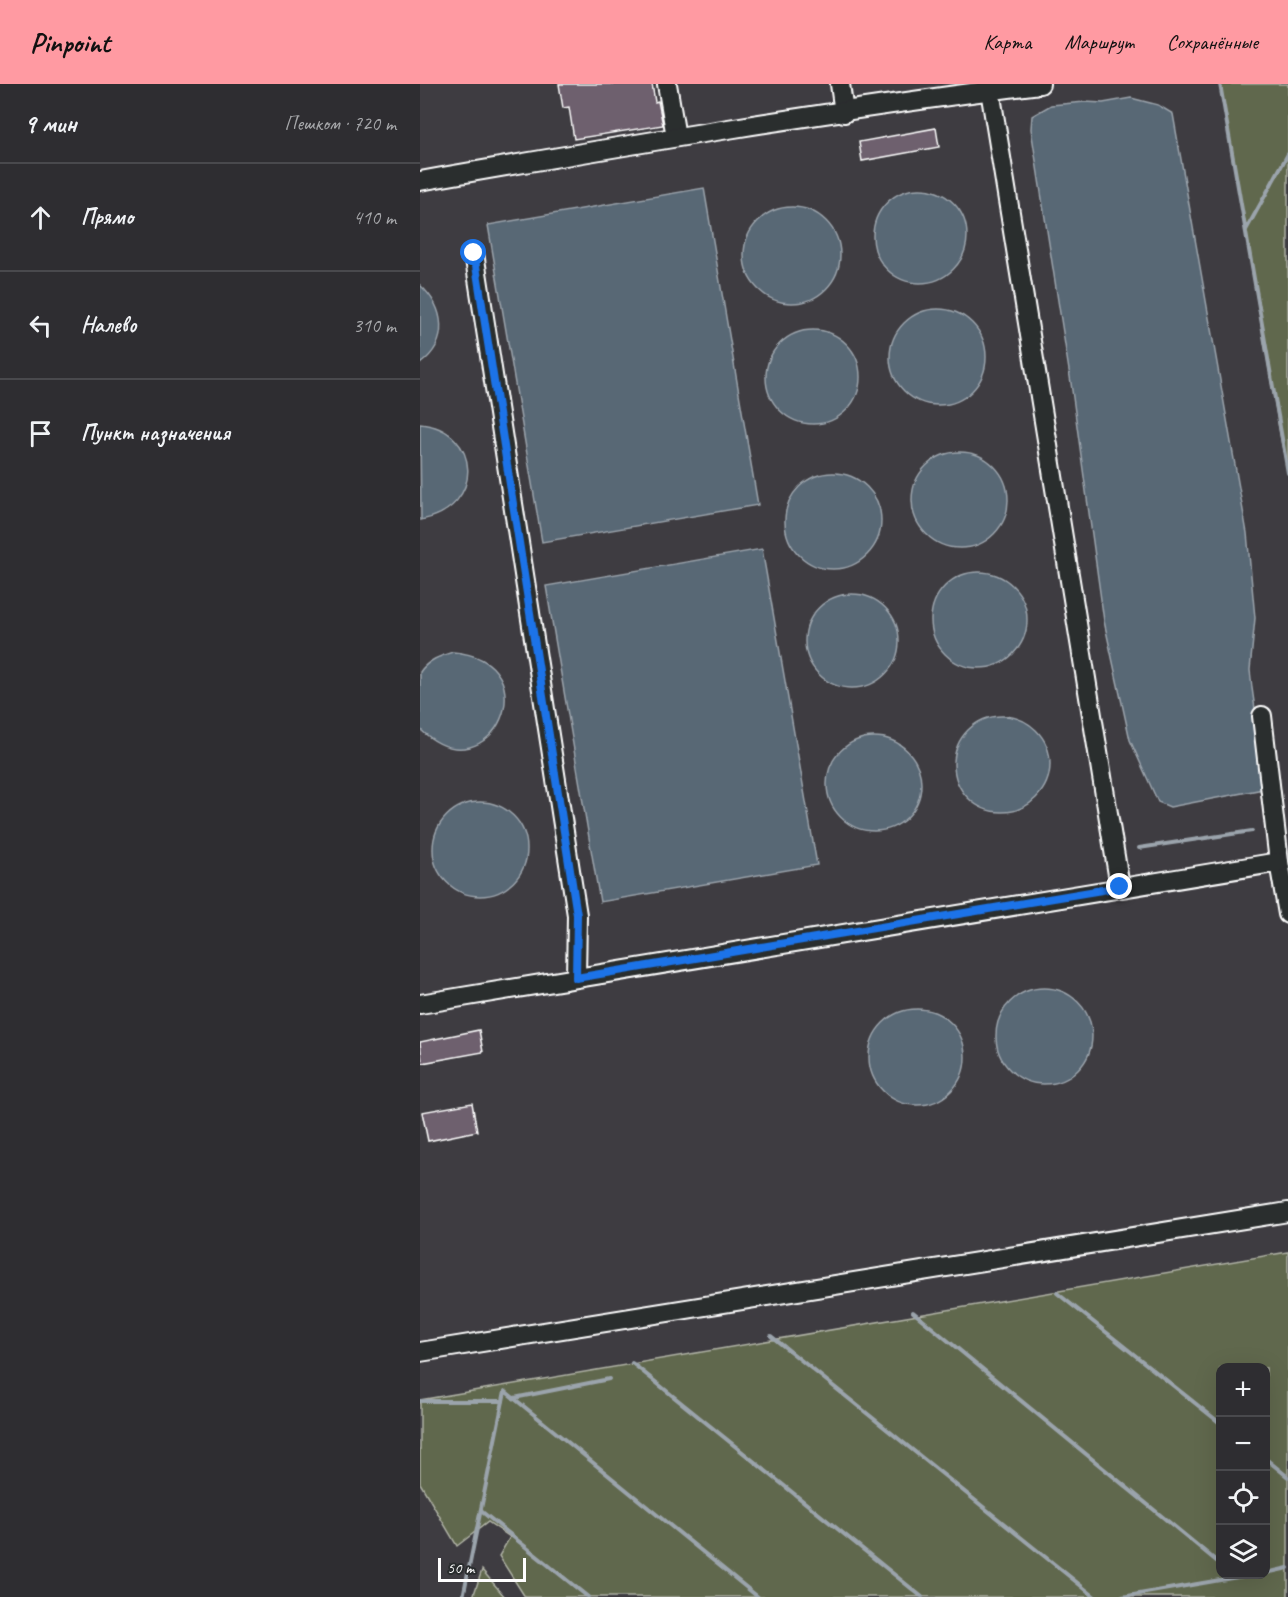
<!DOCTYPE html>
<html lang="ru">
<head>
<meta charset="utf-8">
<style>
  :root { --surface:#2e2d31; --page:#363539; --text:#f1f3f6; --muted:#a7a8ab; --line:#49494d; --accent:#ff9aa2 }
  body { margin:0; font-family:Caveat,sans-serif; background:var(--page); color:var(--text) }
  .controls { position:absolute; right:18px; bottom:18px; display:grid; overflow:hidden; border-radius:12px; box-shadow:0 6px 24px #0002 }
  .controls button { width:54px; height:54px; display:grid; place-items:center; padding:0; border:0; border-bottom:2px solid var(--line); background:var(--surface); color:var(--text); font:30px sans-serif }
  .scale { position:absolute; left:18px; bottom:15px; width:88px; box-sizing:border-box; padding-left:6px; border:3px solid #fff; border-top:0; font-size:16px; line-height:21px; white-space:nowrap; color:#fff; -webkit-text-stroke:4px #2a2d2e; paint-order:stroke }
  .stop { position:absolute; width:18px; height:18px; margin:-14px; border:4px solid #1a73e8; border-radius:50%; background:#fff }
  .stop.end { background:#1a73e8; border-color:#fff; box-shadow:0 2px 6px #0008 }
  .list { margin:0; padding:0; list-style:none }
  h2 { display:flex; justify-content:space-between; align-items:center; height:78px; margin:0; padding:0 24px; font-size:26px }
  h2 small { font-size:20px; font-weight:400; color:var(--muted) }
  .list li { display:grid; grid-template-columns:39px 1fr auto; gap:18px; align-items:center; box-sizing:border-box; height:108px; padding:0 24px; border-top:2px solid var(--line) }
  .list b { display:block; font-size:22px; white-space:nowrap }
  .list em { font-size:20px; font-style:normal; color:var(--muted) }
  .icon { flex:none; width:33px; height:33px; fill:none; stroke:currentColor; stroke-width:2; stroke-linecap:round; stroke-linejoin:round }
  .map { position:relative; flex:none; width:868px; height:1513px; overflow:hidden }
  header { display:flex; align-items:center; gap:36px; box-sizing:border-box; height:84px; padding:0 30px; background:var(--accent); color:#111 }
  header strong { font-size:28px }
  nav { display:flex; gap:33px; margin-inline-start:auto; font-size:21px }
  main { display:flex }
  aside { flex:1; background:var(--surface) }
  .map>svg:first-child { display:block }
  .green { fill:#60674d; stroke:#b0b3a6; stroke-width:1.5; fill-rule:evenodd }
  .water { fill:#596775; stroke:#9ba4ac; stroke-width:1.5 }
  .lines { fill:none; stroke-linecap:round; stroke-linejoin:round }
  .stream { stroke:#9ba4ac; stroke-width:4 }
  .building { fill:#6e606e; stroke:#fff; stroke-width:1.5 }
  .minor-casing { stroke:#fff; stroke-width:22 }
  .minor { stroke:#2a2d2e; stroke-width:18 }
  .route { stroke:#1a73e8; stroke-width:8 }
</style>
</head>
<body>
<header>
<strong>Pinpoint</strong>
<nav><a>Карта</a><a>Маршрут</a><a>Сохранённые</a></nav>
</header>
<main>
<aside>
<h2>9 мин<small>Пешком · 720 m</small></h2>
<ul class="list">
<li><svg class="icon" aria-label="ahead" viewBox="0 0 24 24"><path d="M12 20V5M6 11l6-6 6 6"/></svg><div><b>Прямо</b></div><em>410 m</em></li>
<li><svg class="icon" aria-label="left" viewBox="0 0 24 24"><path d="M17 20v-9H6M10 6l-5 5 5 5"/></svg><div><b>Налево</b></div><em>310 m</em></li>
<li><svg class="icon" aria-label="arrive" viewBox="0 0 24 24"><path d="M6 21V4h12l-3 4 3 4H6"/></svg><div><b>Пункт назначения</b></div></li>
</ul>
</aside>
<div class="map">
<svg width="868" height="1513" viewBox="0 0 868 1513">
  <rect width="100%" height="100%" fill="#3e3c41"/>
  <filter id="ink" filterUnits="userSpaceOnUse"><feTurbulence type="fractalNoise" baseFrequency=".0167" numOctaves="2"/><feDisplacementMap in="SourceGraphic" scale="12" xChannelSelector="R" yChannelSelector="G"/><feConvolveMatrix kernelMatrix="1 2 1 2 8 2 1 2 1" color-interpolation-filters="sRGB"/></filter>
  <g filter="url(#ink)">
    <g class="green">
      <polygon points="800,0 868,0 868,389 862,361"/>
      <path d="M868,1168V1513H105L79,1472L90,1453L68,1438L37,1462L0,1399V1316ZM800,1284H846V1490H800Z"/>
      <polygon points="62,1486 85,1513 53,1513"/>
    </g>
    <g class="water">
      <polygon points="711,14 738,21 753,30 827,449 835,534 830,586 832,604 845,695 843,705 750,723 738,718 710,656 684,537 651,299 611,45 612,32 631,21 665,18 683,19"/>
      <polygon points="284,104 338,421 122,458 68,141"/>
      <circle cx="500" cy="152" r="47"/>
      <circle cx="372" cy="171" r="48"/>
      <path d="M0,201C25,224 30,258 0,280Z"/>
      <circle cx="518" cy="273" r="48"/>
      <circle cx="393" cy="293" r="47"/>
      <path d="M0,340C61,345 66,424 1,436Z"/>
      <circle cx="540" cy="416" r="48"/>
      <circle cx="413" cy="437" r="48"/>
      <polygon points="342,465 397,781 180,818 126,502"/>
      <circle cx="559" cy="536" r="48"/>
      <circle cx="432" cy="557" r="47"/>
      <path d="M33,568C133,576 71,714 0,645V588C8,576 20,572 33,568Z"/>
      <circle cx="582" cy="680" r="48"/>
      <circle cx="454" cy="700" r="47"/>
      <circle cx="60" cy="765" r="47"/>
      <circle cx="624" cy="952" r="48"/>
      <circle cx="497" cy="973" r="48"/>
    </g>
    <g class="lines">
      <g class="stream">
        <polyline points="800,0 868,389"/>
        <polyline points="826,146 868,70"/>
        <polyline points="719,764 832,747"/>
        <polyline points="637,1209 800,1339"/>
        <polyline points="493,1228 800,1480"/>
        <polyline points="351,1252 675,1513"/>
        <polyline points="212,1279 502,1513"/>
        <polyline points="94,1314 189,1295"/>
        <polyline points="0,1317 83,1317"/>
        <polyline points="846,1375 868,1393"/>
        <polyline points="61,1427 168,1513"/>
        <polyline points="846,1489 868,1484"/>
        <polyline points="43,1513 85,1307 338,1513"/>
        <polyline points="702,1513 835,1490"/>
      </g>
    </g>
    <g class="building">
      <polygon points="139,0 232,0 235,18 238,17 243,41 154,55 149,23 143,24"/>
      <polygon points="516,44 519,63 442,77 439,58"/>
      <polygon points="59,946 63,968 2,979 0,958"/>
      <polygon points="52,1019 57,1047 8,1057 2,1028"/>
    </g>
    <g class="lines">
      <g class="minor-casing">
        <g id="minor">
          <polyline points="247,0 256,53"/>
          <polyline points="420,0 424,29"/>
          <polyline points="570,6 700,803"/>
          <path d="M0,97C206,61 413,26 620,0"/>
          <polyline points="54,169 157,831 156,894"/>
          <polyline points="842,632 859,778 868,830"/>
          <polyline points="0,920 859,778"/>
          <polyline points="0,1268 868,1128"/>
        </g>
      </g>
      <use href="#minor" class="minor"/>
    </g>
  </g>
  <g class="lines" filter="url(#ink)">
    <polyline class="route" points="54,169 157,831 156,894 700,803"/>
  </g>
</svg>
<div class="controls">
<button>+</button>
<button>−</button>
<button><svg class="icon" aria-label="locate" viewBox="0 0 24 24"><circle cx="12" cy="12" r="6"/><path d="M12 2v4M12 18v4M2 12h4M18 12h4"/></svg></button>
<button><svg class="icon" aria-label="layers" viewBox="0 0 24 24"><path d="M12 4l9 5-9 5-9-5zM3 14l9 5 9-5"/></svg></button>
</div>
<div class="scale">50 m</div>
<div class="stop" style="left:54px;top:169px"></div>
<div class="stop end" style="left:700px;top:803px"></div>
</div>
</main>
</body>
</html>
